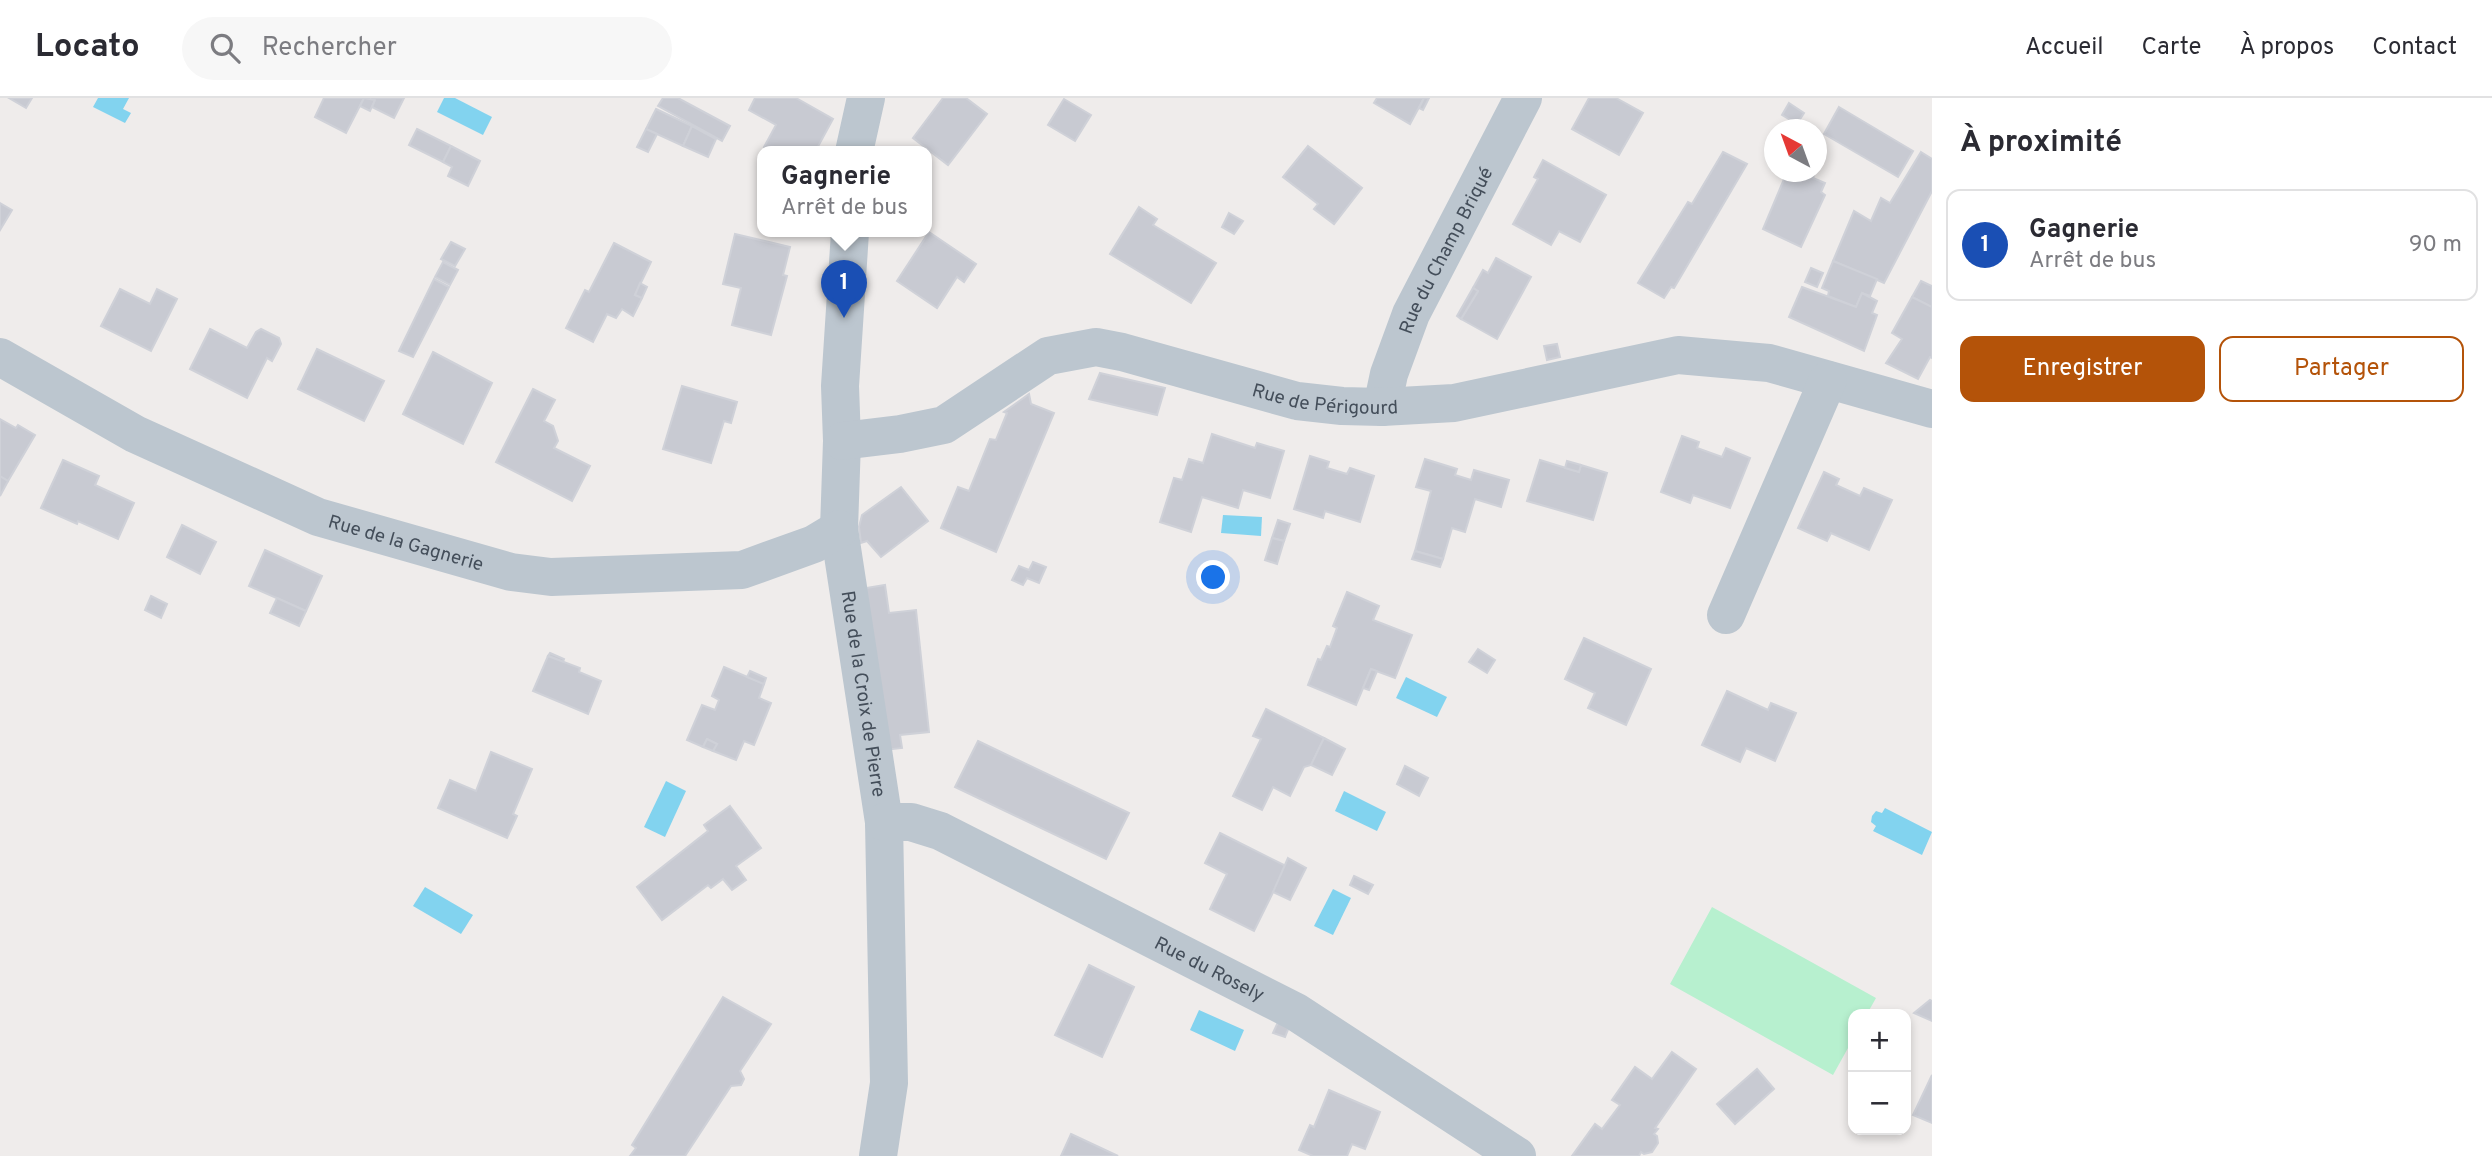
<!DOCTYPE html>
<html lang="fr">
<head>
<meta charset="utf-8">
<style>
  :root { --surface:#fff; --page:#f7f7f7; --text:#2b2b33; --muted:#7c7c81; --line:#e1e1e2; --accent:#b45309 }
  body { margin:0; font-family:Overpass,sans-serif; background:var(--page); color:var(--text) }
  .controls { position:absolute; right:21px; bottom:21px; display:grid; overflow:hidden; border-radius:14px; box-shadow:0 4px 10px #0003 }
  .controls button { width:63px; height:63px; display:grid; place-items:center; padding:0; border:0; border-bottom:2px solid var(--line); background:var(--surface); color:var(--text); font:35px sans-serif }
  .compass { position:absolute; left:1764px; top:21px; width:63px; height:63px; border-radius:50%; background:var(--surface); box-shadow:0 4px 10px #0003; rotate:319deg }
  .you { position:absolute; left:1214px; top:480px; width:24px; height:24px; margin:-18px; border:5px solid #fff; border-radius:50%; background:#1a73e8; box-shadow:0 0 0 10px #1a73e833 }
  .badge { display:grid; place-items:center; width:46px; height:46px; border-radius:50%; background:var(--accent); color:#fff; font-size:23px; font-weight:700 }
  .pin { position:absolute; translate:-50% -58px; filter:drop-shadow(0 2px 4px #0008) }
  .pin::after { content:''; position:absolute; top:37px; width:24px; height:21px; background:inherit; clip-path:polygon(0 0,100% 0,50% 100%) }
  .popup { position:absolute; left:757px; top:48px; width:175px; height:91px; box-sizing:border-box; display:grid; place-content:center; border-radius:14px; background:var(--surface); filter:drop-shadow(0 2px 5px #0005); font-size:23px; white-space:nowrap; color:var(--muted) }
  .popup b { font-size:26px; color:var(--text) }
  .popup::after { content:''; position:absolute; left:50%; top:100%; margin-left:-14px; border:14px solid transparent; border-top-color:var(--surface) }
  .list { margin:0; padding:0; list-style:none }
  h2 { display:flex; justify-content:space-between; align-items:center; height:91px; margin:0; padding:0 28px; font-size:30px }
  h2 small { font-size:23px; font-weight:400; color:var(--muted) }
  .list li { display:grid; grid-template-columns:46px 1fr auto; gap:21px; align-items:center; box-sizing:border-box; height:112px; margin:0 14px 14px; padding:0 14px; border:2px solid var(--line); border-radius:14px }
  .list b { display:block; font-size:26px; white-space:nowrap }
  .list p { margin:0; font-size:23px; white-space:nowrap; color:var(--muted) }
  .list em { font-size:23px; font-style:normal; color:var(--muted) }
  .actions { display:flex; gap:14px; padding:21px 28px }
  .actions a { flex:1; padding:16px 0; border:2px solid var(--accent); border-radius:14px; text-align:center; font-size:24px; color:var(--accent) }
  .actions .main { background:var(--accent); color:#fff }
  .icon { flex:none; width:38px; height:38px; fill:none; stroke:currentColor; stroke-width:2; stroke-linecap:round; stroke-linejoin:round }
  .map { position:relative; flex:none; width:1932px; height:1058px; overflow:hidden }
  header { display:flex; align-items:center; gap:42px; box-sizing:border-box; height:98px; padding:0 35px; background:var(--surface); border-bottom:2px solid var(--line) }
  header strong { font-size:33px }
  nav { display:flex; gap:38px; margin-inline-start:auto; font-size:24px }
  .search { width:490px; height:63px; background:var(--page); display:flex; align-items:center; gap:18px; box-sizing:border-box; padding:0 24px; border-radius:38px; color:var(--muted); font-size:26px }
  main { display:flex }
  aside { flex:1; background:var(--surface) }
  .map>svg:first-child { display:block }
  .green { fill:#b7f0cf }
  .water { fill:#82d3ef }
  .building { fill:#c8cad2; stroke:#cfd1d8; stroke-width:2 }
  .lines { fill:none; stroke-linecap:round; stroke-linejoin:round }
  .minor { stroke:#bcc6cf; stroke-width:38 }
  .labels { text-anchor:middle; stroke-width:6; stroke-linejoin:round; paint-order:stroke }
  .street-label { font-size:19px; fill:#444e5a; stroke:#fff }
</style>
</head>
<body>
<header>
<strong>Locato</strong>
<div class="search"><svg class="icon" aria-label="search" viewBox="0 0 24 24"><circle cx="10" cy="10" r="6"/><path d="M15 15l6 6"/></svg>Rechercher</div>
<nav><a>Accueil</a><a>Carte</a><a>À propos</a><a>Contact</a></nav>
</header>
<main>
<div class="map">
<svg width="1932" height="1058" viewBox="0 0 1932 1058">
  <rect width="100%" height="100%" fill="#efeceb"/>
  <polygon class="green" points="1712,809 1876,900 1867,916 1853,916 1853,941 1833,977 1670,886"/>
  <g class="water">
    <polygon points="98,0 129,0 123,11 131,15 125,25 93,9"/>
    <polygon points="444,0 455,0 492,19 483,37 437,14"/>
    <polygon points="1223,417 1262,419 1261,438 1221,435"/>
    <polygon points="1406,579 1447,599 1437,619 1396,600"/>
    <polygon points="666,683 686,693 665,739 644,729"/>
    <polygon points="1344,693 1386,714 1377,733 1335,713"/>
    <polygon points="1885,710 1932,734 1922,757 1873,733 1876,728 1871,724 1872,718 1876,713 1882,715"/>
    <polygon points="425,789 473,817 461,836 413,808"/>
    <polygon points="1333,791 1351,800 1333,837 1314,828"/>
    <polygon points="1199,912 1244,932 1235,953 1190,932"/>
  </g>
  <g class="building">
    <polygon points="9,0 32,0 26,10"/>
    <polygon points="324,0 364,0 346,35 315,19"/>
    <polygon points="364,0 375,2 370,13 360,8"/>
    <polygon points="372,0 404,0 394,20 372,9 375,2"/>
    <polygon points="663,0 678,0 730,28 722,43 658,8"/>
    <polygon points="755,0 796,0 833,21 815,54 774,54 764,49 776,27 749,12"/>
    <polygon points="943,0 966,0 987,16 948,67 913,40"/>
    <polygon points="1377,0 1424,0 1410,26 1374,5"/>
    <polygon points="1424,0 1429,0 1423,12 1419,10"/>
    <polygon points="1589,0 1616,0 1643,15 1619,57 1572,31"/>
    <polygon points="1064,1 1091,17 1075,43 1048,27"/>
    <polygon points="1789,5 1804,15 1797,26 1782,17"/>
    <polygon points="1839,9 1913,53 1898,79 1824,36"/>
    <polygon points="656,11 692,28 683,48 646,31"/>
    <polygon points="692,28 716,41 708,59 683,48"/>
    <polygon points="417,31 451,48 443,64 409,47"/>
    <polygon points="646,31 657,36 648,54 637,49"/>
    <polygon points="1816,41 1824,44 1816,62"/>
    <polygon points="451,48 480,63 468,88 448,78 452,69 443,64"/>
    <polygon points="1308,48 1362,90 1334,126 1314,111 1318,106 1283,79"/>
    <polygon points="1723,54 1747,66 1674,190 1671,189 1664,200 1638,185 1688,104 1692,106"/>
    <polygon points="1921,54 1932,61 1932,93 1884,185 1833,163 1854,113 1871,123 1881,100 1890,105"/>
    <polygon points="1543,62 1606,97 1580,144 1559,133 1551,147 1513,126 1538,81 1534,79"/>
    <polygon points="1787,74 1815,74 1813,80 1825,85 1821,94 1825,97 1801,149 1763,131"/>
    <polygon points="0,105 12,112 0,132"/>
    <polygon points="1139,109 1157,121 1153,127 1216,165 1191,205 1110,156"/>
    <polygon points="1229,115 1243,123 1234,136 1222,129"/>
    <polygon points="929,134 976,166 964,184 957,179 937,210 897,183"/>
    <polygon points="735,136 790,149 783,177 787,178 771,237 732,227 741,190 723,186"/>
    <polygon points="451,144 465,151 455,168 441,161"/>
    <polygon points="614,145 651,164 635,197 642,200 633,218 622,211 616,220 607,216 593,244 566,230 585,192 589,194"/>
    <polygon points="1496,160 1531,179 1497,241 1461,221 1478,193 1473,190 1483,172 1488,175"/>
    <polygon points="1833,163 1877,181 1870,198 1862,195 1856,209 1828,198 1829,193 1822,190"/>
    <polygon points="443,164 458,172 450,187 435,179"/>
    <polygon points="1811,170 1823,175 1817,189 1805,184"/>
    <polygon points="434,181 449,189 413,259 399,253"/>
    <polygon points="1921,183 1932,188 1932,209 1912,199"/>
    <polygon points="640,185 647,189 642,200 635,197"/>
    <polygon points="1802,189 1856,209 1862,195 1877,203 1872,215 1877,217 1864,253 1789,219"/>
    <polygon points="1473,190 1478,193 1461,221 1457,218"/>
    <polygon points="120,191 150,206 157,191 177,201 151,253 101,228"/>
    <polygon points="1912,199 1932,209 1932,260 1930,259 1918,281 1886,265 1902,241 1892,235"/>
    <polygon points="210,231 247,250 256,234 261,231 279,240 281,246 272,263 267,260 247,300 190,271"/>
    <polygon points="1557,246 1560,259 1547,262 1544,248"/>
    <polygon points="317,251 384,283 364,323 298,291"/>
    <polygon points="433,254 492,285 463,346 403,316"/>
    <polygon points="1100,275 1165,290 1157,317 1089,301"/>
    <polygon points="682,288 737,304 731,325 724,323 711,365 663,351"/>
    <polygon points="533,291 555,302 544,323 553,328 558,343 554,350 590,368 572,403 496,364"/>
    <polygon points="1029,296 1031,306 1054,315 996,454 941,430 958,389 969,393 990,341 996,342 1007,315 1004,314"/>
    <polygon points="0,321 16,330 18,327 35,337 8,383 0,378"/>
    <polygon points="1212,336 1255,350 1257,345 1284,353 1270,400 1243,392 1238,410 1202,399 1191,434 1160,424 1174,380 1182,382 1189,361 1203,365"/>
    <polygon points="1682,338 1699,344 1697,350 1722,359 1726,350 1750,360 1730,410 1693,397 1690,405 1661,394"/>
    <polygon points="1310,358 1329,364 1327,370 1347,376 1350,370 1374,378 1360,424 1325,413 1323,420 1294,411"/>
    <polygon points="1425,361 1457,371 1455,377 1471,382 1474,372 1509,382 1501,409 1475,401 1465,434 1452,430 1443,461 1415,453 1431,393 1416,389"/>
    <polygon points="63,362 99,378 95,387 134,405 118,441 78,423 77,426 41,410"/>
    <polygon points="1540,362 1579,374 1581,367 1607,375 1593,422 1527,403"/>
    <polygon points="1567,363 1581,367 1579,374 1565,370"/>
    <polygon points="1824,374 1839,381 1836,387 1860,398 1864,390 1892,402 1869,452 1831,435 1827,443 1798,430"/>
    <polygon points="0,378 8,383 0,398"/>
    <polygon points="901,389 928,423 881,459 867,443 861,445 859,429 862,417"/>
    <polygon points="1278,422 1290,426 1284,443 1272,440"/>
    <polygon points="182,427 216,444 200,476 167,459"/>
    <polygon points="1272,440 1284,443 1277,466 1265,462"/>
    <polygon points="265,452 322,478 306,513 249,488"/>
    <polygon points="1415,453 1443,461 1440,469 1412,461"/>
    <polygon points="1033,464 1046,469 1039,485 1027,480 1023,487 1012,482 1019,468 1029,472"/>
    <polygon points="885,487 889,515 916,512 929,634 900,637 902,650 885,652 866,490"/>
    <polygon points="1347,494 1379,508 1373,522 1412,537 1395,580 1371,571 1356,607 1308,587 1318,561 1321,562 1327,548 1330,549 1337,530 1333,528"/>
    <polygon points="151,498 167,506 161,520 145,512"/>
    <polygon points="277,500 306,513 299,528 270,515"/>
    <polygon points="1584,540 1651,571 1626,627 1588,610 1595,595 1565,581"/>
    <polygon points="1478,551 1495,562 1487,575 1469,564"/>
    <polygon points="550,555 564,561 563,564 548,558"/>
    <polygon points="548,558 580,570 579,574 601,583 588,616 533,593"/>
    <polygon points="724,569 764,586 759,600 771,605 754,647 744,643 736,662 713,653 717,646 707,641 703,649 687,642 702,607 715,612 719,602 712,598"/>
    <polygon points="1371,571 1377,573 1369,592 1363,590"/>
    <polygon points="750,573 766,580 764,586 747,579"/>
    <polygon points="1727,593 1768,612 1771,605 1796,615 1775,663 1746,650 1740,664 1702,647"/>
    <polygon points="1266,611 1324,640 1311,667 1304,669 1290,698 1273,689 1262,712 1233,698 1261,641 1253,638"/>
    <polygon points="1324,640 1345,651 1332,677 1311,667"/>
    <polygon points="707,641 717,646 713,653 703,649"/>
    <polygon points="978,643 1129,715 1106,761 955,689"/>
    <polygon points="491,654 532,671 513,716 517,718 507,740 438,710 450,682 476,693"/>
    <polygon points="1405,668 1428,680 1419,698 1397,686"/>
    <polygon points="730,708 761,750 736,768 746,782 732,792 723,781 711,790 708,787 662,822 637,789 708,733 704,727"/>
    <polygon points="1220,735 1286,768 1254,833 1210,811 1227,776 1205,765"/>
    <polygon points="1288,760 1306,770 1290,802 1273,794"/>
    <polygon points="1354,778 1373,787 1368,796 1350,787"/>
    <polygon points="1089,867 1134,889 1102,959 1055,937"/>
    <polygon points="723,899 771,926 740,973 744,981 741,987 731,988 685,1058 630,1058 636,1050 632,1047"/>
    <polygon points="1930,902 1932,903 1932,923 1914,915"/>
    <polygon points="1278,924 1289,929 1285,939 1273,935"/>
    <polygon points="1672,954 1696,971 1655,1030 1658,1031 1654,1036 1657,1038 1658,1045 1652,1054 1644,1056 1641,1054 1639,1058 1572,1058 1595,1026 1602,1031 1620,1007 1612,1002 1635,969 1652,981"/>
    <polygon points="1757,971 1774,991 1735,1026 1717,1006"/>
    <polygon points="1932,977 1932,1025 1913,1017"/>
    <polygon points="1329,992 1380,1014 1365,1051 1352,1046 1347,1058 1313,1058 1299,1052 1310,1027 1314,1029"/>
    <polygon points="1071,1036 1118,1058 1061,1058"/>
  </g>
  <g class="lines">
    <g class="minor">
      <polyline points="854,54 866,0"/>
      <path id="s1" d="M850,134L840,288L842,343L839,431L884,724L889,985L878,1058"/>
      <path id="s2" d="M0,259L135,336L318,419L511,474L551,479L742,472L814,446L839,431"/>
      <path id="s3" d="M1382,309L1389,276L1411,216L1523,0"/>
      <path id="s4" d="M842,343L900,336L944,327L1048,258L1096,249L1122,254L1297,303L1342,308L1382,309L1454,305L1678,257L1769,265L1932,311"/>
      <polyline points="1726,517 1828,282"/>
      <path id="s5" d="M884,724H911L940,733L1296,914L1517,1058"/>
    </g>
  </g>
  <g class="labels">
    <g class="street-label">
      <text dy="7" stroke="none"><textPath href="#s3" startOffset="170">Rue du Champ Briqué</textPath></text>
      <text dy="7" stroke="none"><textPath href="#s4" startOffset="513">Rue de Périgourd</textPath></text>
      <text dy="7" stroke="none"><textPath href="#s2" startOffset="448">Rue de la Gagnerie</textPath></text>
      <text dy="7" stroke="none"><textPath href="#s1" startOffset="464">Rue de la Croix de Pierre</textPath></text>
      <text dy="7" stroke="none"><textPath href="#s5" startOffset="360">Rue du Rosely</textPath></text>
    </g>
  </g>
</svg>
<div class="controls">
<button>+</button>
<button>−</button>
</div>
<svg class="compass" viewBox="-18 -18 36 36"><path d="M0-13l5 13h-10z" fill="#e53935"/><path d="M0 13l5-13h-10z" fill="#7c7c81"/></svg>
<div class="you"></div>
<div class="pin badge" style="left:844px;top:220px;background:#1a4fb4">1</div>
<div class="popup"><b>Gagnerie</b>Arrêt de bus</div>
</div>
<aside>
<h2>À proximité<small></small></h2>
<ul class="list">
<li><span class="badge" style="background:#1a4fb4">1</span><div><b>Gagnerie</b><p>Arrêt de bus</p></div><em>90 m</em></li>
</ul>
<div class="actions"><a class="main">Enregistrer</a><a>Partager</a></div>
</aside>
</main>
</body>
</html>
